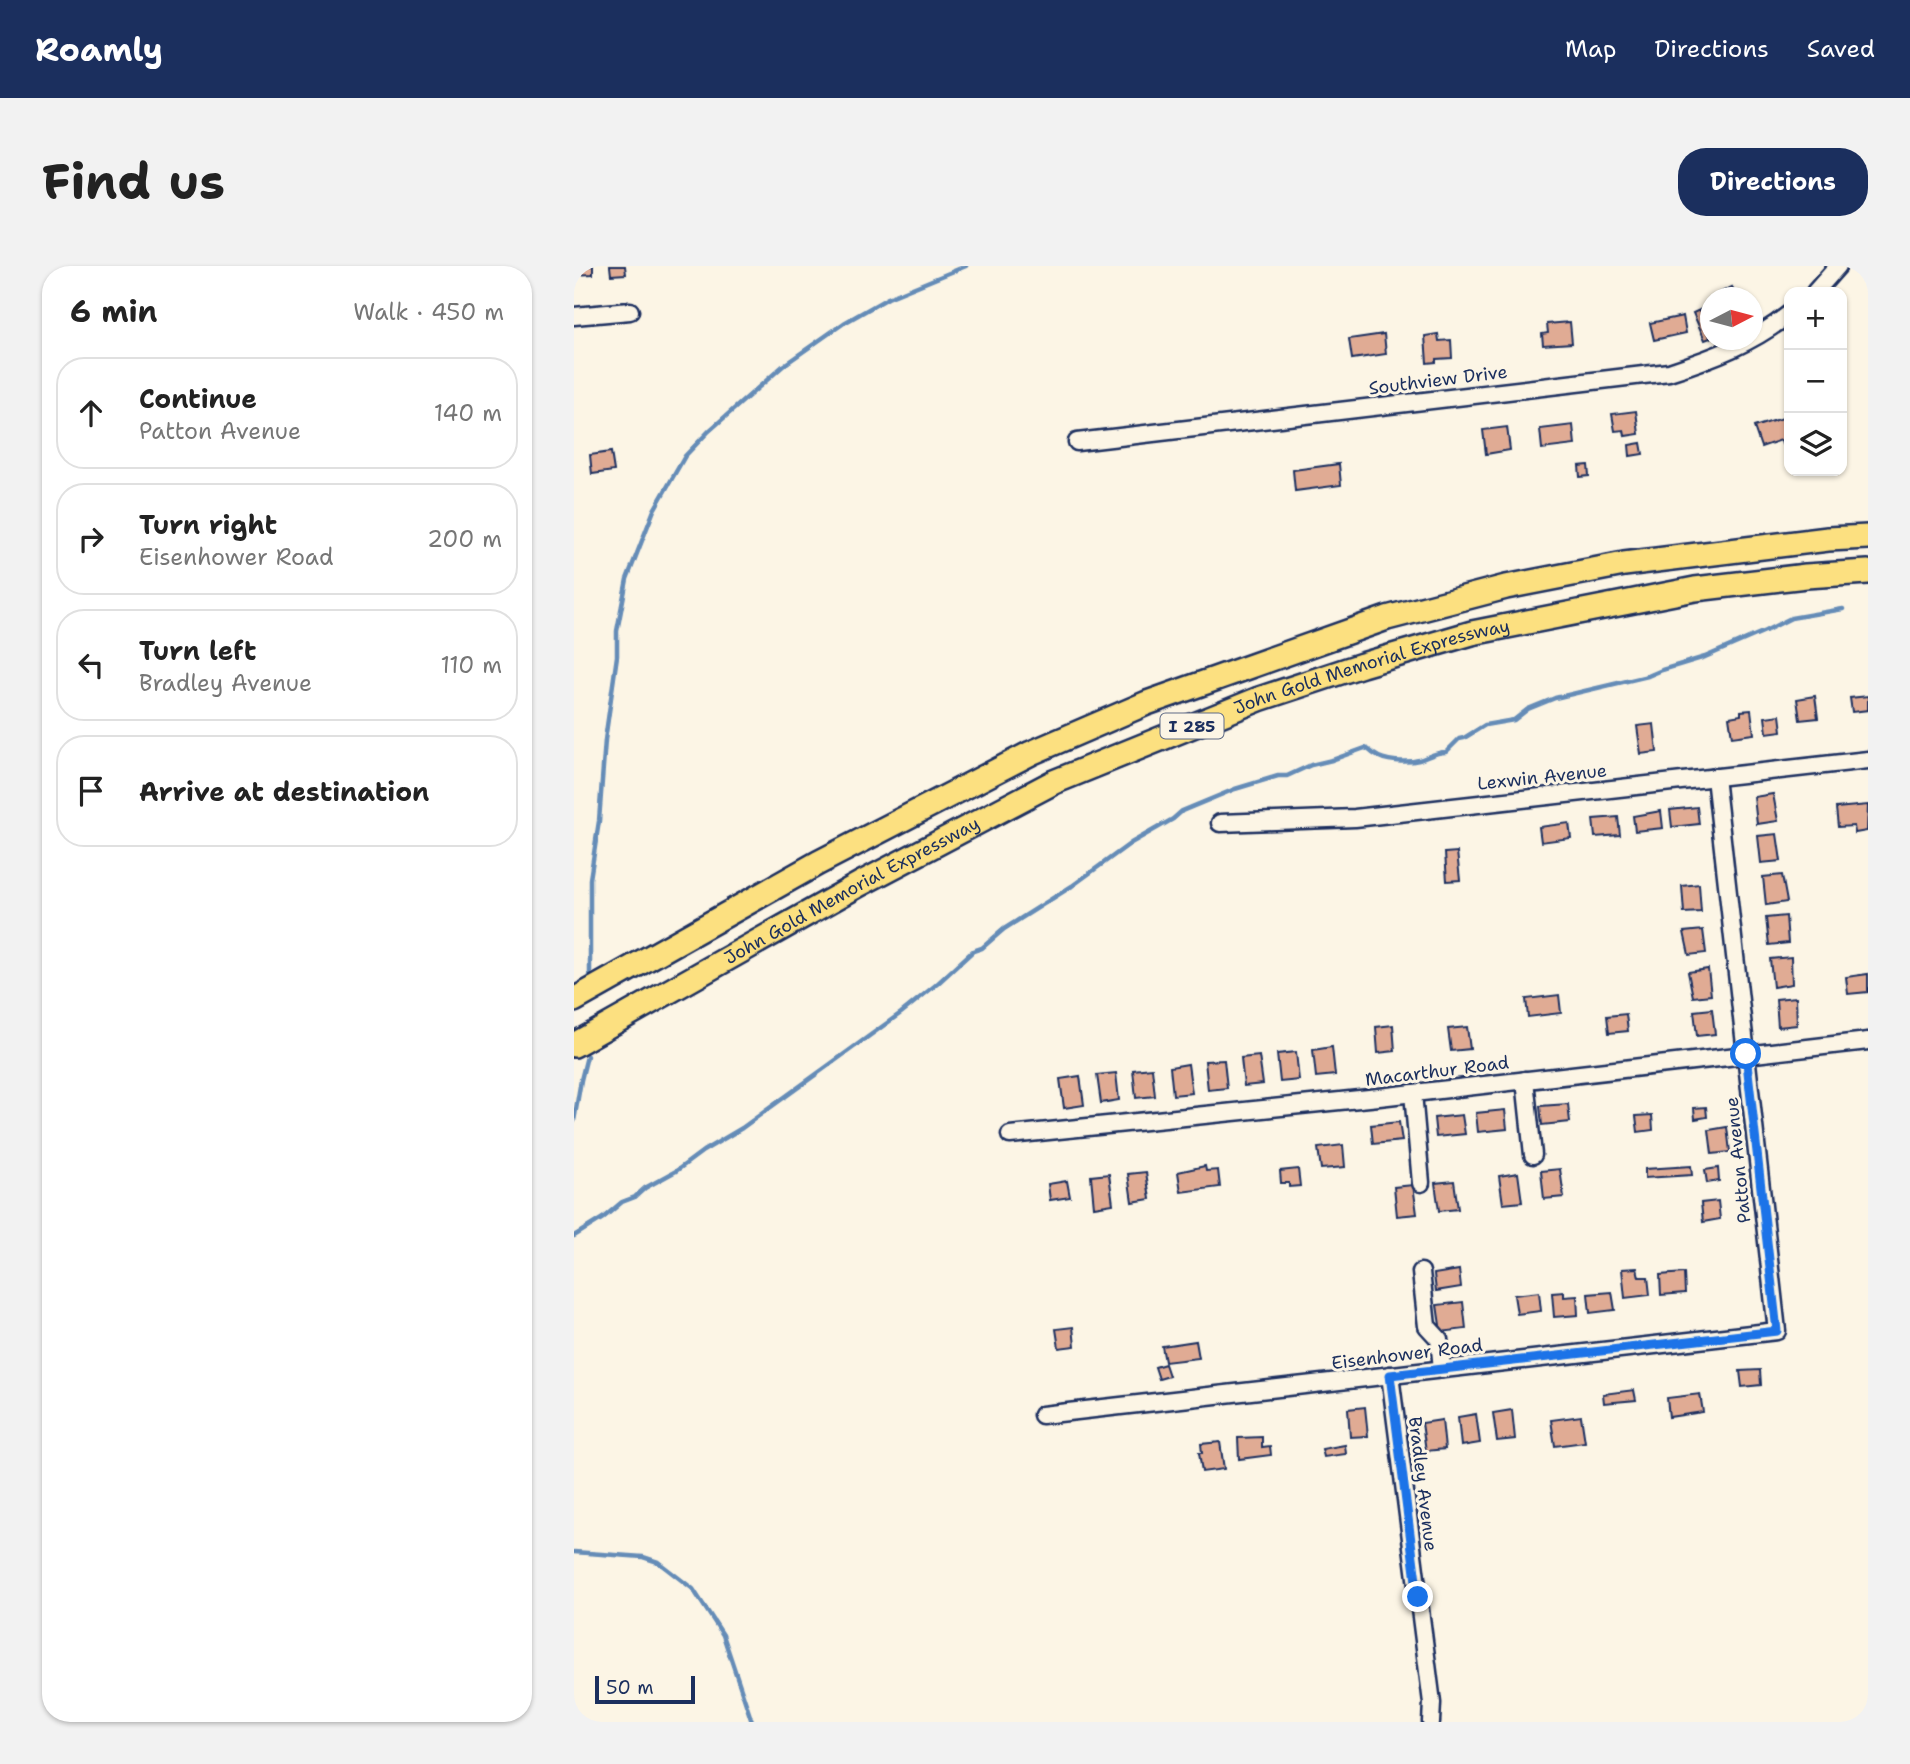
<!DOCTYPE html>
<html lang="en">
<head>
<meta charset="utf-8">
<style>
  :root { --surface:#fff; --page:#f2f2f2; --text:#222; --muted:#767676; --line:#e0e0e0; --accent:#1b2f5e }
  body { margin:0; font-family:"Shantell Sans",sans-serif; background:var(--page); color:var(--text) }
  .controls { position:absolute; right:21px; top:21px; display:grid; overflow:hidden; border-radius:14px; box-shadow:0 2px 5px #0004 }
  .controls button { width:63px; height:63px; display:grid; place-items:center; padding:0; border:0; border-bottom:2px solid var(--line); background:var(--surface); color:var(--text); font:35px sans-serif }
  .compass { position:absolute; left:1126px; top:21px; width:63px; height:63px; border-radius:50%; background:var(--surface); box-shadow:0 2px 5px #0004; rotate:84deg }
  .scale { position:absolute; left:21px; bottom:18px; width:100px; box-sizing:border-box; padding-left:7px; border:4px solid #1b2f5e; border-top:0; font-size:19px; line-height:24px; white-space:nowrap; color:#1b2f5e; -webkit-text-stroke:5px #fcf5e5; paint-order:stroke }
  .stop { position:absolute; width:21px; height:21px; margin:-16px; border:5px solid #1a73e8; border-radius:50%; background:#fff }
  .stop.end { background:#1a73e8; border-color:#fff; box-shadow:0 2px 7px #0008 }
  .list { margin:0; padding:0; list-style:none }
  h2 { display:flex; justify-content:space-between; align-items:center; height:91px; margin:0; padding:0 28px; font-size:30px }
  h2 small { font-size:23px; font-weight:400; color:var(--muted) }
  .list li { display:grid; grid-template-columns:46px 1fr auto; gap:21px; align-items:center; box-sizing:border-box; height:112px; margin:0 14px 14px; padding:0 14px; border:2px solid var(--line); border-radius:28px }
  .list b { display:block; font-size:26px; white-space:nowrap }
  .list p { margin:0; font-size:23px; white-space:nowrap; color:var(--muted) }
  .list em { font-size:23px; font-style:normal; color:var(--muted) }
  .icon { flex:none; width:38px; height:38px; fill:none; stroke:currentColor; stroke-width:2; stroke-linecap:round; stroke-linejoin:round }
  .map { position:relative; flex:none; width:1294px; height:1456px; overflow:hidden; border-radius:28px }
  header { display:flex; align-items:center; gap:42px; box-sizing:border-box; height:98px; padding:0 35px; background:var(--accent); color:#fff }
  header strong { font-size:33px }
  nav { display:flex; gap:38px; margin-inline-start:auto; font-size:24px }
  .intro { display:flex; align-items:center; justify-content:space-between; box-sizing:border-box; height:168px; padding:0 42px }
  h1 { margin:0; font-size:49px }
  .button { padding:18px 32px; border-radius:28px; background:var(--accent); color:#fff; font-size:24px; font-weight:700 }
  main { display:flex; gap:42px; padding:0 42px }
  aside { flex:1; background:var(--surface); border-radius:28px; box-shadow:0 2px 5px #0004 }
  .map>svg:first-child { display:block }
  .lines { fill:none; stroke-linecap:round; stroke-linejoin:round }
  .stream { stroke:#658cb7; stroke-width:4.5 }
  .building { fill:#e0ab94; stroke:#1b2f5e; stroke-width:2 }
  .minor-casing { stroke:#1b2f5e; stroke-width:21 }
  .highway-casing { stroke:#1b2f5e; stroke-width:28 }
  .minor { stroke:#fcf5e5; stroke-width:16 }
  .highway { stroke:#fce080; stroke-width:23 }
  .route { stroke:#1a73e8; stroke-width:9 }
  .labels { text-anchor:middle; stroke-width:6; stroke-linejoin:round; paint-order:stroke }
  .shield { fill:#fcf5e5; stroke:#5e6a86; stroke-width:2 }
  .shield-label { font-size:16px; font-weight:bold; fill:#1b2f5e }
  .street-label { font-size:18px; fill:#1b2f5e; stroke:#fcf5e5 }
</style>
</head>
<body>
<header>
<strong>Roamly</strong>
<nav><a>Map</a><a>Directions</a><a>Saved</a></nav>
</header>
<div class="intro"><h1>Find us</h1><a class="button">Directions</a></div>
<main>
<aside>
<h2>6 min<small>Walk · 450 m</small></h2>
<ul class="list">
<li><svg class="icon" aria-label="ahead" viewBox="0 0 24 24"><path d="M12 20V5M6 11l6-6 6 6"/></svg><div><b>Continue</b><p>Patton Avenue</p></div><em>140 m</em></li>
<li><svg class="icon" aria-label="right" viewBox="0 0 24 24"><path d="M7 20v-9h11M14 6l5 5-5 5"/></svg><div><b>Turn right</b><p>Eisenhower Road</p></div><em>200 m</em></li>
<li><svg class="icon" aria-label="left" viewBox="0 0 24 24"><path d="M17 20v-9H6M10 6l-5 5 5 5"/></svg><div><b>Turn left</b><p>Bradley Avenue</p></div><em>110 m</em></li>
<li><svg class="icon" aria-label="arrive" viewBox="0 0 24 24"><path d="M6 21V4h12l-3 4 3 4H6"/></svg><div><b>Arrive at destination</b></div></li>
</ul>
</aside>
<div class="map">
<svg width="1294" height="1456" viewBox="0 0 1294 1456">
  <rect width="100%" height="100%" fill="#fcf5e5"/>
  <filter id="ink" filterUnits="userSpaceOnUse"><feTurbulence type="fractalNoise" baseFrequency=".0143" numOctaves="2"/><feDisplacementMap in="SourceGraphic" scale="14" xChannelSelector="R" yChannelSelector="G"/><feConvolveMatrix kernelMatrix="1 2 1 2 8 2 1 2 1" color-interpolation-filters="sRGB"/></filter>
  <g filter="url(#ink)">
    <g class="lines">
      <g class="stream">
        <polyline points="16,710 16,613 25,555 31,474 43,390 43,365 53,313 80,244 111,190 135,165 210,99 270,57 314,32 392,0"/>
        <polyline points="0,855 7,814 13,790"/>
        <path d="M0,970L29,952L48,936L61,931L71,922L102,905L129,885L168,862L327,747L363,718L399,685L408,682L430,663L498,620L557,577L599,553L608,545L661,523L704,510H713L737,499L758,494L791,482C795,483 797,486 800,488C810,496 834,497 845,494C855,491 861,486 872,486L885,473L890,472L911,459L940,454L954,443L981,432L1074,410L1088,404L1131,391L1191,365L1217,352L1269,343"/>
        <polyline points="0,1286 69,1291 84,1296 119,1323 149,1369 178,1456"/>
      </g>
    </g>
    <g class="building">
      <polygon points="0,0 19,0 19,8 0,9"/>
      <polygon points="36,0 51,0 52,8 37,9"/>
      <polygon points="1158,21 1162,32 1148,32 1146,27"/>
      <polygon points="1136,39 1136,57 1134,58 1136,72 1131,74 1119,47"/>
      <polygon points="1109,50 1112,67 1080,74 1076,57"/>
      <polygon points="996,56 998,77 969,79 968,68 974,67 973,58"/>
      <polygon points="810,68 812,88 778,93 775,73"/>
      <polygon points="864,68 865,75 877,74 878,92 862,93 862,96 853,97 851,70"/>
      <polygon points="1062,145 1065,168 1051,170 1050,164 1041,165 1038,148"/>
      <polygon points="1215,150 1215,175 1208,178 1207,174 1187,181 1180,161"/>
      <polygon points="999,159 1001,179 968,183 966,163"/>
      <polygon points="933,161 936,184 912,188 909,164"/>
      <polygon points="1067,177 1069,188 1056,190 1055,179"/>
      <polygon points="37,186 40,205 18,208 16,189"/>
      <polygon points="765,198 767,219 721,225 719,204"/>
      <polygon points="1014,199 1015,210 1006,211 1005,200"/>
      <polygon points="1241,430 1244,452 1226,454 1223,433"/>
      <polygon points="1294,430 1294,444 1278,446 1276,432"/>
      <polygon points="1177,444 1180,468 1158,471 1155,451 1167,449 1167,445"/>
      <polygon points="1206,449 1208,465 1193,467 1191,451"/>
      <polygon points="1080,458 1083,486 1067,488 1063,460"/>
      <polygon points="1199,528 1204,555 1183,558 1180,531"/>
      <polygon points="1294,539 1293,565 1281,567 1280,560 1264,561 1262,542"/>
      <polygon points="1123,541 1125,558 1098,561 1096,544"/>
      <polygon points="1087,545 1089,562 1061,565 1059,550"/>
      <polygon points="1044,551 1046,569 1021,571 1019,553"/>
      <polygon points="995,557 997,572 967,576 965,561"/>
      <polygon points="1203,568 1207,595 1187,597 1184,570"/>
      <polygon points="883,586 886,614 873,615 871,587"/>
      <polygon points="1208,609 1213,636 1192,639 1189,611"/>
      <polygon points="1125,618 1127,646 1110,647 1108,620"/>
      <polygon points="1212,650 1214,677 1195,679 1192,652"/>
      <polygon points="1129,664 1132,687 1115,689 1110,666"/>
      <polygon points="1217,691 1218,718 1199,721 1196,693"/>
      <polygon points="1134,703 1137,729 1119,731 1114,706"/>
      <polygon points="1294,708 1294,726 1274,728 1272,711"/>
      <polygon points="985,729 987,747 954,751 952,733"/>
      <polygon points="1222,731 1223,759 1204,761 1202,733"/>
      <polygon points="1138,743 1141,768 1123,770 1120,745"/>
      <polygon points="1052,748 1054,765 1035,767 1033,750"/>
      <polygon points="819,759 821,785 804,787 802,761"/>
      <polygon points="893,761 896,783 877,785 874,763"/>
      <polygon points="758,781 761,809 742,811 739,784"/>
      <polygon points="722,786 725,814 706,816 703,788"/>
      <polygon points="685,790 689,818 670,820 667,792"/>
      <polygon points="650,794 653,822 634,824 631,795"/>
      <polygon points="614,798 618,827 599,829 596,801"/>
      <polygon points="578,802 581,830 562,832 559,804"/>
      <polygon points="542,807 545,834 527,837 523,809"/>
      <polygon points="506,810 510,839 490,842 486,813"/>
      <polygon points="994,838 996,856 968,859 966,840"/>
      <polygon points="1132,841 1133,851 1121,853 1120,842"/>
      <polygon points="931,844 933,863 904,866 902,847"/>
      <polygon points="888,849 891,868 862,871 860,852"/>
      <polygon points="1078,849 1079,864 1064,866 1062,850"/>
      <polygon points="825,856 828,875 799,878 797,859"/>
      <polygon points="1153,861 1156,886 1138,888 1135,864"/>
      <polygon points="769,879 771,901 747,903 744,882"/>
      <polygon points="631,900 632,905 644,904 646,921 607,926 604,906"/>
      <polygon points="1117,900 1118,909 1071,912 1071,903"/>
      <polygon points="1144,902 1145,915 1133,917 1131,904"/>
      <polygon points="724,903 726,920 715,921 715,917 707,917 706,905"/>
      <polygon points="986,903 990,931 970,933 967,905"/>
      <polygon points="572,906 576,933 558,936 554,908"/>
      <polygon points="944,907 948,936 929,938 925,910"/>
      <polygon points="535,908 539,938 520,941 517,910"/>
      <polygon points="493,915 496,931 476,934 474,918"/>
      <polygon points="880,915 884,943 865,945 861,917"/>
      <polygon points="839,919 843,948 823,950 820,921"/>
      <polygon points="1144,935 1146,953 1129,956 1127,937"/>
      <polygon points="1063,1002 1065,1011 1074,1011 1076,1029 1051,1032 1048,1003"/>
      <polygon points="885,1004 887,1021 862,1025 860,1008"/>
      <polygon points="1110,1007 1111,1027 1087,1029 1086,1009"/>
      <polygon points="965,1026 967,1045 943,1048 940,1029"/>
      <polygon points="990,1026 990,1031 1003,1030 1004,1049 980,1051 978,1027"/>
      <polygon points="1038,1026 1041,1044 1016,1047 1014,1028"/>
      <polygon points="889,1036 892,1063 867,1066 863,1039"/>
      <polygon points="499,1061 501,1080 485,1082 482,1063"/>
      <polygon points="622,1075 625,1092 591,1096 588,1080"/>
      <polygon points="591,1098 595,1110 585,1113 581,1101"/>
      <polygon points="1186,1104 1187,1119 1168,1121 1166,1105"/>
      <polygon points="1060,1124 1062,1134 1030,1137 1029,1128"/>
      <polygon points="1126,1128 1129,1146 1095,1151 1093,1132"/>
      <polygon points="791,1141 794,1170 776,1171 774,1143"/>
      <polygon points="938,1144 941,1173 923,1175 919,1147"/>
      <polygon points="902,1148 906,1177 887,1180 884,1151"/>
      <polygon points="1007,1150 1011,1176 981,1180 977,1154"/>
      <polygon points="868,1154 871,1183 852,1185 848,1157"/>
      <polygon points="688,1171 688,1181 696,1180 697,1189 665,1193 664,1172"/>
      <polygon points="646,1176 650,1203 628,1206 625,1187 628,1187 627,1178"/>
      <polygon points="771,1179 772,1188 750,1191 748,1183"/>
    </g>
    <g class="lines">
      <g class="minor-casing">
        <g id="minor">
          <polyline points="1241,26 1264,0"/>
          <polyline points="0,50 56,45"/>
          <path d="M503,176L1095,106C1139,92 1179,77 1215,48"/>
          <polyline points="646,557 781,552 1294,494"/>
          <polyline points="951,814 959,889"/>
          <polyline points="839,827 847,917"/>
          <polyline points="436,869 805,831 1294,775"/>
          <polyline points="847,1006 853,1060 865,1073 868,1103"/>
          <polyline points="816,1109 858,1437 857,1456"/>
          <polyline points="468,1149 1203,1065 1141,511"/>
        </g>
      </g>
      <g class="highway-casing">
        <g id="highway">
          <polyline points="0,734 244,597 457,487 573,437 813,352 932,321 1050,298 1254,273 1294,271"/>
          <path id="s1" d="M0,779L286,618L480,516L685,433L788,399L898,367L1121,323L1232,310L1294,306"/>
        </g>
      </g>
      <use href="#minor" class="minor"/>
      <use href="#highway" class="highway"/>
    </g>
  </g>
  <g class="lines" filter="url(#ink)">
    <polyline class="route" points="844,1331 816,1109 1203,1065 1172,788"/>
  </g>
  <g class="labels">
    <rect class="shield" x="586.5" y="447.5" width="63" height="25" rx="5"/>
    <g class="shield-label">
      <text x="618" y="466">I 285</text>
    </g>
    <g class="street-label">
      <text transform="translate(864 114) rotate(-7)" y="6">Southview Drive</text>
      <text dy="6" stroke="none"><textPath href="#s1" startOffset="886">John Gold Memorial Expressway</textPath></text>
      <text transform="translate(968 511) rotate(-6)" y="6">Lexwin Avenue</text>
      <text dy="6" stroke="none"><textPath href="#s1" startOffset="318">John Gold Memorial Expressway</textPath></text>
      <text transform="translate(863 805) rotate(-7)" y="6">Macarthur Road</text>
      <text transform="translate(1164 894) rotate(-96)" y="6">Patton Avenue</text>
      <text transform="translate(833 1088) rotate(-7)" y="6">Eisenhower Road</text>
      <text transform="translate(849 1218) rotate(83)" y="6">Bradley Avenue</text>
    </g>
  </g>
</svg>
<div class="controls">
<button>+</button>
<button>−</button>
<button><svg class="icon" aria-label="layers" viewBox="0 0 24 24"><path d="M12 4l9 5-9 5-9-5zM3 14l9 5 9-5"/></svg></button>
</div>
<svg class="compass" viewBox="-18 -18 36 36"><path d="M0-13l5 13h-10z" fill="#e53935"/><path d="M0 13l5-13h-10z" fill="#767676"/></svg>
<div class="scale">50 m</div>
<div class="stop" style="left:1172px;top:788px"></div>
<div class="stop end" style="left:844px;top:1331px"></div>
</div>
</main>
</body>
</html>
